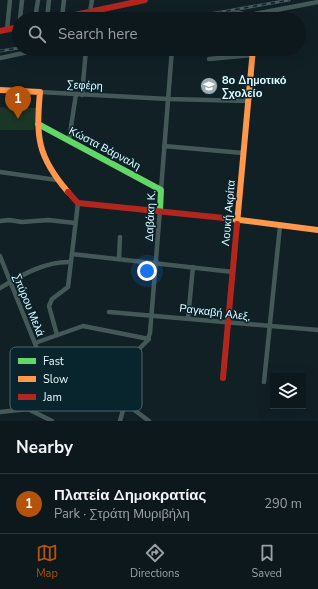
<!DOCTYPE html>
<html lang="en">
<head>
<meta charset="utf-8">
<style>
  :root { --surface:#0c181c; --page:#1a2529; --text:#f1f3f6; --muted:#9aa0a3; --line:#2c373b; --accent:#b45309 }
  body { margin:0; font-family:"Nunito Sans",sans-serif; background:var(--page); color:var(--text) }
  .controls { position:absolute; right:12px; bottom:12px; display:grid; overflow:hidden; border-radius:0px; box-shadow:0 4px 16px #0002 }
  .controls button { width:36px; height:36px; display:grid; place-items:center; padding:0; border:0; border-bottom:1px solid var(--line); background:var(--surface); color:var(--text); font:20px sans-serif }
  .you { position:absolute; left:147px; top:271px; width:14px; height:14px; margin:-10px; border:3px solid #fff; border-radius:50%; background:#1a73e8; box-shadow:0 0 0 6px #1a73e833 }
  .badge { display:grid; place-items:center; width:26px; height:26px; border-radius:50%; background:var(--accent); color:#fff; font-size:13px; font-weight:700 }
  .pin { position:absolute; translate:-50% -33px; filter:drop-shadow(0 1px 2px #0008) }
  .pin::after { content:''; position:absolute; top:21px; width:14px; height:12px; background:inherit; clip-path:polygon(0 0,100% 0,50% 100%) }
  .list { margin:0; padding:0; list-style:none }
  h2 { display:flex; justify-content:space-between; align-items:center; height:52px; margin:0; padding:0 16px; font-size:17px }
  h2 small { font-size:13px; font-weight:400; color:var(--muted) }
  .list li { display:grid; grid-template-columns:26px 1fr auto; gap:12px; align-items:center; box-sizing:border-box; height:60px; padding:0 16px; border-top:1px solid var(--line) }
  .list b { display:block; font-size:15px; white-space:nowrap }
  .list p { margin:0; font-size:13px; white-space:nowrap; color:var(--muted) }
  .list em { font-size:13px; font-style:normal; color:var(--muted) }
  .icon { flex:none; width:22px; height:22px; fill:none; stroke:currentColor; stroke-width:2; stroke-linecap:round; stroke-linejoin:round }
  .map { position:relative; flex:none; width:318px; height:421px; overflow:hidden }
  .search { position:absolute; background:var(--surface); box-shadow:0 4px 16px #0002; left:12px; right:12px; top:12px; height:44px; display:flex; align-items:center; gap:10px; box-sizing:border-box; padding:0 14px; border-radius:22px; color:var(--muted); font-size:15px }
  .sheet { height:112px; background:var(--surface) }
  nav { display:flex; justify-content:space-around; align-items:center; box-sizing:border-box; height:56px; border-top:1px solid var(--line); background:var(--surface); font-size:11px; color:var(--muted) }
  nav a { display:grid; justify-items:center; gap:2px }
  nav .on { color:var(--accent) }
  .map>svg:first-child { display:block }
  .green { fill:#1a3627 }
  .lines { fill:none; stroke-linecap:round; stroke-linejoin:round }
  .street { stroke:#455858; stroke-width:4.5 }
  .fast { stroke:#63d668; stroke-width:6 }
  .slow { stroke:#ff974d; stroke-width:6 }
  .jam { stroke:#b3261e; stroke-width:6 }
  .rail-casing { stroke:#4c5b5c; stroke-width:3 }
  .rail { stroke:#08252d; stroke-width:1.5; stroke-dasharray:4.5; stroke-linecap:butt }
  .labels { text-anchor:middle; stroke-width:3; stroke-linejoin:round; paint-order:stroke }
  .poi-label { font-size:11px; font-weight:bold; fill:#e8f8fe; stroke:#08252d; text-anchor:start }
  .street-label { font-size:11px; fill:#e8f8fe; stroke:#08252d }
  .key { fill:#08252d; stroke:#4b646c; stroke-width:1 }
  .key-label { font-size:11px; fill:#e8f8fe }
</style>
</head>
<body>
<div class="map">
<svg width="318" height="421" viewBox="0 0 318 421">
  <rect width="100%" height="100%" fill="#102025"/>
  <polygon class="green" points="0,107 36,108 34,130 0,130"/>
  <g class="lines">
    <g class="street">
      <polyline points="90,12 92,0"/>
      <polyline points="62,18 64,0"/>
      <polyline points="20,19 22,0"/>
      <polyline points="35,19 38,0"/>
      <polyline points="47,19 49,0"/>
      <polyline points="201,19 239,13 248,15"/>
      <polyline points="228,19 318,2"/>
      <polyline points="7,30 10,0"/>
      <polyline points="172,54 207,49"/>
      <polyline points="0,58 42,49"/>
      <polyline points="209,59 252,55"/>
      <polyline points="40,92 168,99 248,101"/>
      <polyline points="82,95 86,49"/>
      <polyline points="69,140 76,94"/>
      <polyline points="164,146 243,153"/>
      <polyline points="0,172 57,180"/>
      <polyline points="161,190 172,49"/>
      <polyline points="0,221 9,220 22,222 48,220 75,223"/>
      <polyline points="72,254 233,272"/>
      <polyline points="0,256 36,346 33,386 28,409"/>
      <polyline points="119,259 120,237"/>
      <path d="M0,288C22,275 45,261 71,262"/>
      <polyline points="109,312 318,330"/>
      <polyline points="188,318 193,267"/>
      <polyline points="57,335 49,306 52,299 68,287 78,203"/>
      <polyline points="35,343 83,326 149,339"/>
      <path d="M36,351C60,371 70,363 98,365C110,366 121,368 132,370"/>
      <polyline points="264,382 280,226"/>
      <polyline points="125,403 149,421"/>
      <polyline points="0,412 28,409 52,421"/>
      <polyline points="120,421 140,348 147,341 150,333 160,210"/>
    </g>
    <polyline class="fast" points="38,124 161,190 160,210"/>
    <g class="slow">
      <path d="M0,90L40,92C36,137 37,156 68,192"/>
      <polyline points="224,218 318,230"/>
      <polyline points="237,224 253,49"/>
    </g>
    <g class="jam">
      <polyline points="56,19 145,0"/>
      <polyline points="0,31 19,27"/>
      <polyline points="68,192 78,203 224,218"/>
      <polyline points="223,378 237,224"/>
    </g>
    <g class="rail-casing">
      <g id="rail">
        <polyline points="182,19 289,0"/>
        <polyline points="0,51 19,48"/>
      </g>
    </g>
    <use href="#rail" class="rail"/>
  </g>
  <defs>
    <g id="school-disc" transform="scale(0.9)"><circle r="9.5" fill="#9cacb2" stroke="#08252d"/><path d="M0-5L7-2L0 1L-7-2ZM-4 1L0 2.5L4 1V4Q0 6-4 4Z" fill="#fff"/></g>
  </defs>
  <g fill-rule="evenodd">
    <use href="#school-disc" x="209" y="86"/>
  </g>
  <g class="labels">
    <g class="poi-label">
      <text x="222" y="84">8ο Δημοτικό<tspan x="222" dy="13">Σχολείο</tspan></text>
    </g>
    <g class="street-label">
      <text transform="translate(85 85) rotate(3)" y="4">Σεφέρη</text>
      <text transform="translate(105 148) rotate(28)" y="4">Κώστα Βάρναλη</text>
      <text transform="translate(228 213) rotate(-85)" y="4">Λουκή Ακρίτα</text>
      <text transform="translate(150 216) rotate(-87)" y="4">Δαβάκη Κ.</text>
      <text transform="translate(29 305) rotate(68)" y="4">Σπύρου Μελά</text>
      <text transform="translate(215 312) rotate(7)" y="4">Ραγκαβή Αλεξ,</text>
    </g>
  </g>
  <rect x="10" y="347" width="132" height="64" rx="6" class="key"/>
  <rect x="18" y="358" width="18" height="6" fill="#63d668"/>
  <rect x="18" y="376" width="18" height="6" fill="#ff974d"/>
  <rect x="18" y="394" width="18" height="6" fill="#b3261e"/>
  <g class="key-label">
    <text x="43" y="365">Fast</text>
    <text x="43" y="383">Slow</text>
    <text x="43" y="401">Jam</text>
  </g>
</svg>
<div class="controls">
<button><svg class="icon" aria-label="layers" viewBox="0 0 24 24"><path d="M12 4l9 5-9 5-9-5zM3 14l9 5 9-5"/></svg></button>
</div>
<div class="you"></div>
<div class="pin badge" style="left:18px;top:119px">1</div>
<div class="search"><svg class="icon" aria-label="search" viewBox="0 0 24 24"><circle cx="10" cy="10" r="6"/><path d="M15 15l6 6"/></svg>Search here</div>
</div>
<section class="sheet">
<h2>Nearby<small></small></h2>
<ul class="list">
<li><span class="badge">1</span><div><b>Πλατεία Δημοκρατίας</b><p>Park · Στράτη Μυριβήλη</p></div><em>290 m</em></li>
</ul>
</section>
<nav>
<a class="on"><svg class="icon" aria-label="map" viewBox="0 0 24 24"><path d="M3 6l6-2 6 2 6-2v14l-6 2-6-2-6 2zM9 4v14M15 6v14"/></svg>Map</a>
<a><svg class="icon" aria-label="directions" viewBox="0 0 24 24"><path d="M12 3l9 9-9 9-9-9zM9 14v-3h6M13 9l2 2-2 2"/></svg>Directions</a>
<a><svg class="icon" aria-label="saved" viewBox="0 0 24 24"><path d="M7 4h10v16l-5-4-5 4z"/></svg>Saved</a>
</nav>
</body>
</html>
